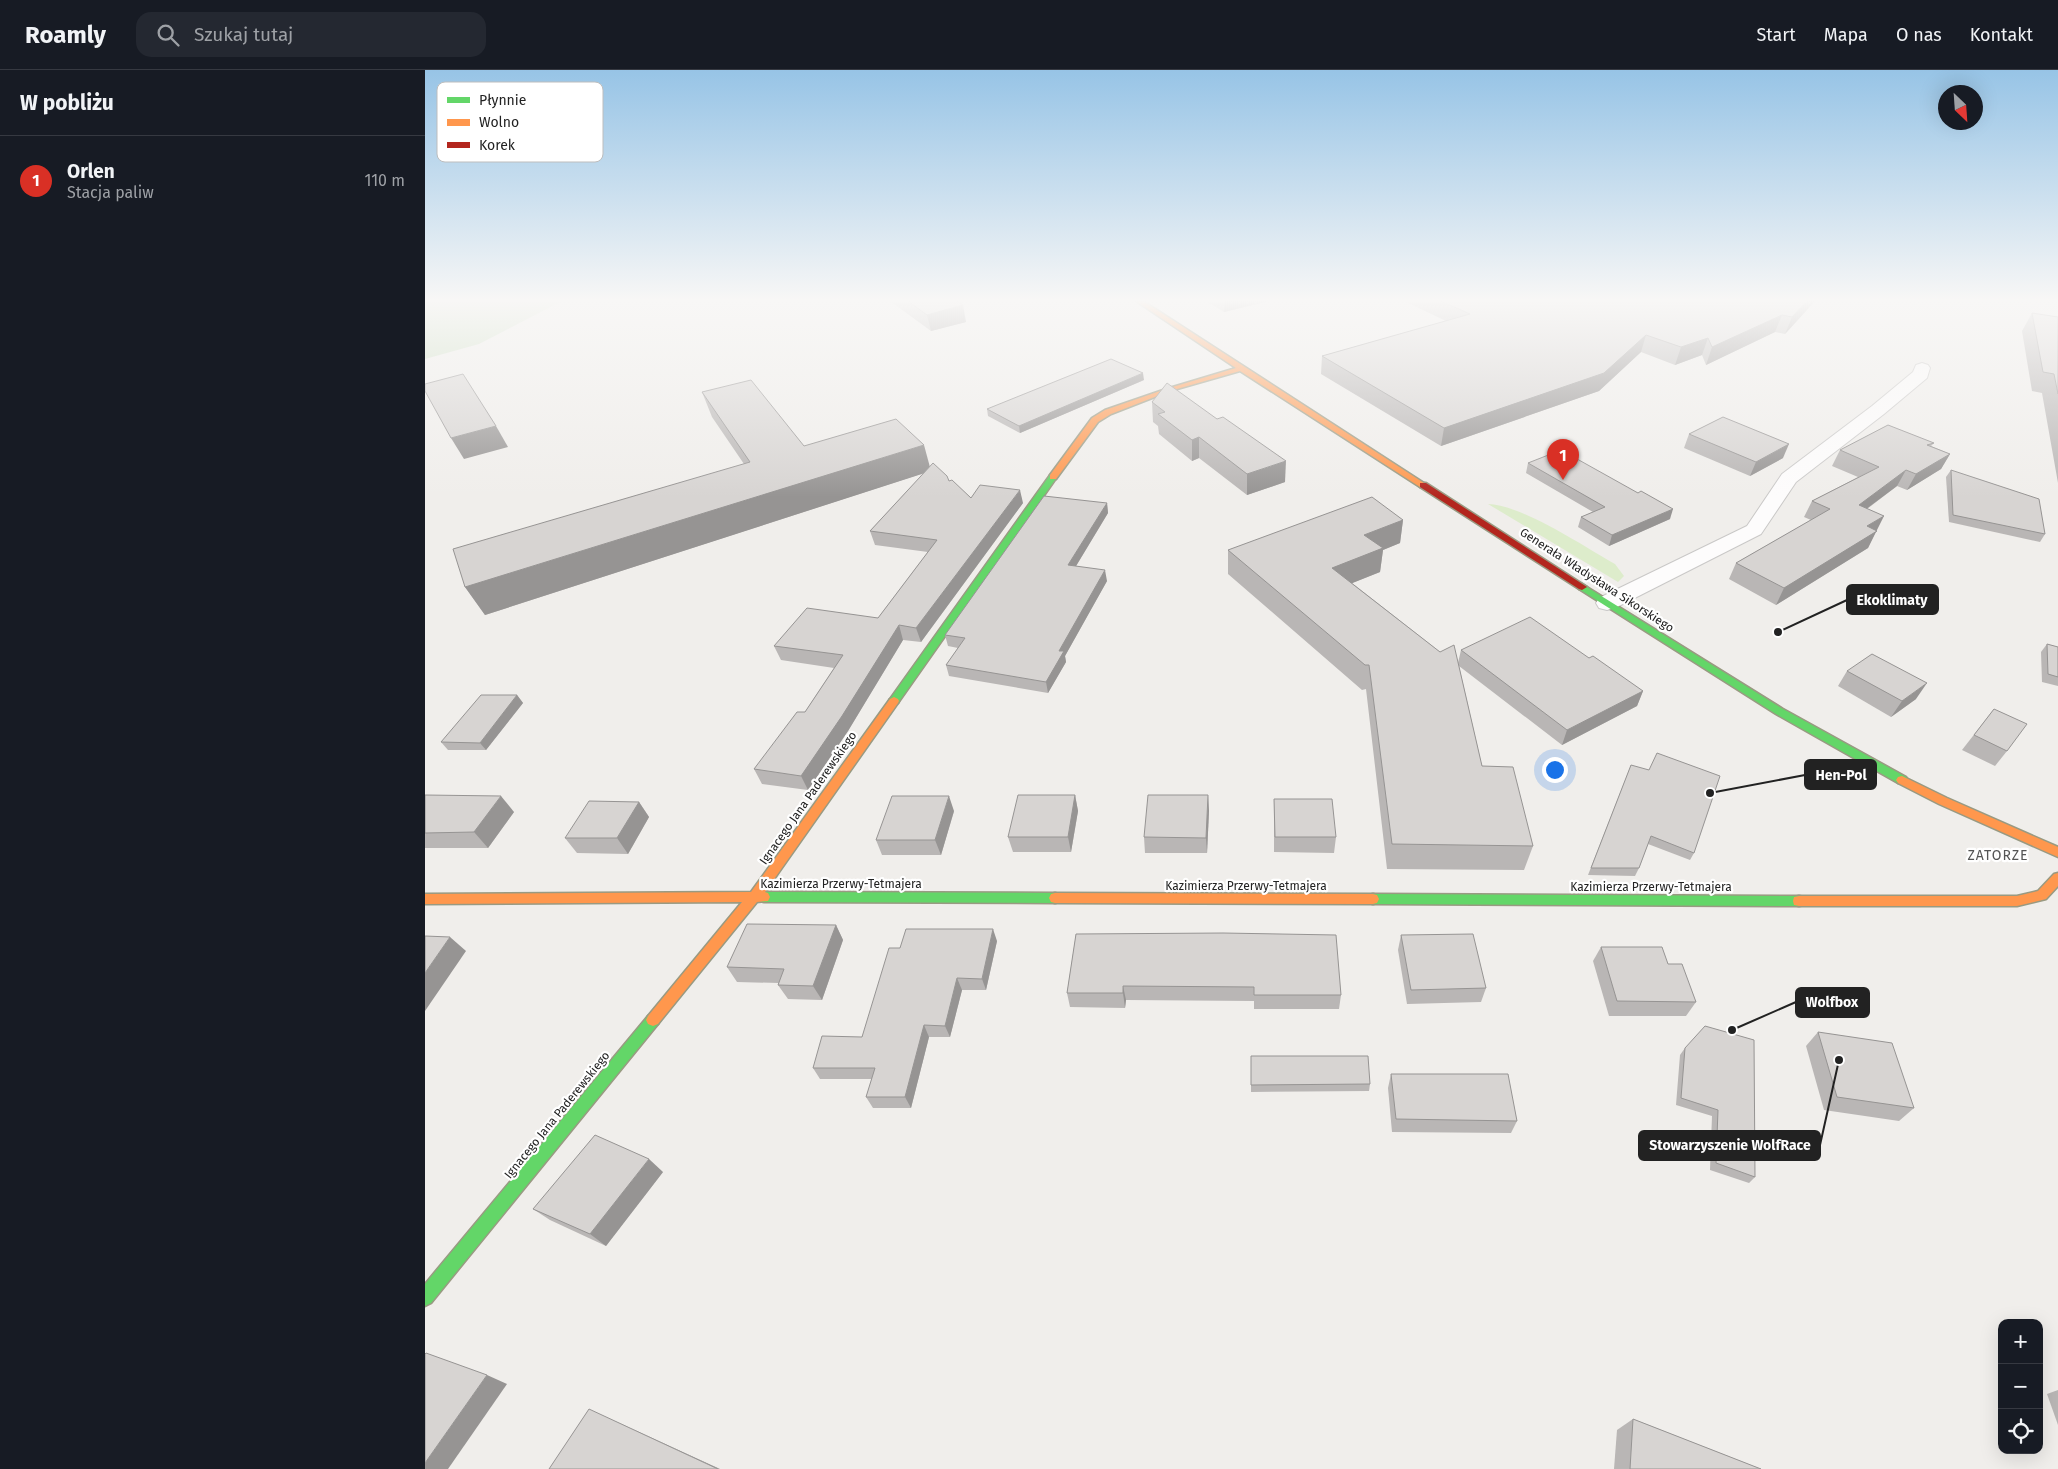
<!DOCTYPE html>
<html lang="pl">
<head>
<meta charset="utf-8">
<style>
  :root { --surface:#171b24; --page:#242831; --text:#f1f3f6; --muted:#9ea1a6; --line:#363941; --accent:#d93025 }
  body { margin:0; font-family:"Fira Sans",sans-serif; background:var(--page); color:var(--text) }
  .controls { position:absolute; right:15px; bottom:15px; display:grid; overflow:hidden; border-radius:10px; box-shadow:0 5px 20px #0002 }
  .controls button { width:45px; height:45px; display:grid; place-items:center; padding:0; border:0; border-bottom:1px solid var(--line); background:var(--surface); color:var(--text); font:25px sans-serif }
  .compass { position:absolute; left:1513px; top:15px; width:45px; height:45px; border-radius:50%; background:var(--surface); box-shadow:0 5px 20px #0002; rotate:155deg }
  .you { position:absolute; left:1129px; top:699px; width:18px; height:18px; margin:-12px; border:4px solid #fff; border-radius:50%; background:#1a73e8; box-shadow:0 0 0 8px #1a73e833 }
  .badge { display:grid; place-items:center; width:32px; height:32px; border-radius:50%; background:var(--accent); color:#fff; font-size:16px; font-weight:700 }
  .pin { position:absolute; translate:-50% -41px; filter:drop-shadow(0 1px 2px #0008) }
  .pin::after { content:''; position:absolute; top:26px; width:18px; height:15px; background:inherit; clip-path:polygon(0 0,100% 0,50% 100%) }
  .list { margin:0; padding:0; list-style:none }
  h2 { display:flex; justify-content:space-between; align-items:center; height:65px; margin:0; padding:0 20px; font-size:21px }
  h2 small { font-size:16px; font-weight:400; color:var(--muted) }
  .list li { display:grid; grid-template-columns:32px 1fr auto; gap:15px; align-items:center; box-sizing:border-box; height:90px; padding:0 20px; border-top:1px solid var(--line) }
  .list b { display:block; font-size:19px; white-space:nowrap }
  .list p { margin:0; font-size:16px; white-space:nowrap; color:var(--muted) }
  .list em { font-size:16px; font-style:normal; color:var(--muted) }
  .icon { flex:none; width:28px; height:28px; fill:none; stroke:currentColor; stroke-width:2; stroke-linecap:round; stroke-linejoin:round }
  .map { position:relative; flex:none; width:1633px; height:1399px; overflow:hidden }
  header { display:flex; align-items:center; gap:30px; box-sizing:border-box; height:70px; padding:0 25px; background:var(--surface); border-bottom:1px solid var(--line) }
  header strong { font-size:24px }
  nav { display:flex; gap:28px; margin-inline-start:auto; font-size:18px }
  .search { width:350px; height:45px; background:var(--page); display:flex; align-items:center; gap:12px; box-sizing:border-box; padding:0 18px; border-radius:15px; color:var(--muted); font-size:19px }
  main { display:flex }
  aside { flex:1; background:var(--surface) }
  .map>svg:first-child { display:block }
  .grass { fill:#ddeccb }
  .forest { fill:#cbdec1 }
  .lines { fill:none; stroke-linecap:round; stroke-linejoin:round }
  .street-casing { stroke:#c9c8c7; stroke-width:2 }
  .fast-casing { stroke:#999a82; stroke-width:3 }
  .slow-casing { stroke:#999a82; stroke-width:3 }
  .jam-casing { stroke:#999a82; stroke-width:3 }
  .street { fill:#fdfcfc; fill-rule:evenodd }
  .fast { fill:#63d668; fill-rule:evenodd }
  .slow { fill:#ff974d; fill-rule:evenodd }
  .jam { fill:#b3261e; fill-rule:evenodd }
  .wall { fill:#b9b6b5 }
  .shaded-wall { fill:#969493 }
  .building { fill:#d7d4d2; stroke:#969493 }
  .labels { text-anchor:middle; stroke-width:4.5; stroke-linejoin:round; paint-order:stroke }
  .street-label { font-size:12px; fill:#222; stroke:#fff }
  .neighbourhood-label { font-size:14px; letter-spacing:1px; fill:#555; stroke:#fff }
  .key { fill:#fff; stroke:#bdbdbd; stroke-width:1 }
  .key-label { font-size:14px; fill:#222 }
  .leader { fill:none; stroke:#222; stroke-width:2 }
  .callout-dot { fill:#222; stroke:#fff; stroke-width:2 }
  .callout { fill:#222; stroke:#222; stroke-width:2 }
  .callout-label { font-size:14px; text-anchor:middle; font-weight:bold; fill:#fff }
</style>
</head>
<body>
<header>
<strong>Roamly</strong>
<div class="search"><svg class="icon" aria-label="search" viewBox="0 0 24 24"><circle cx="10" cy="10" r="6"/><path d="M15 15l6 6"/></svg>Szukaj tutaj</div>
<nav><a>Start</a><a>Mapa</a><a>O nas</a><a>Kontakt</a></nav>
</header>
<main>
<aside>
<h2>W pobliżu<small></small></h2>
<ul class="list">
<li><span class="badge">1</span><div><b>Orlen</b><p>Stacja paliw</p></div><em>110 m</em></li>
</ul>
</aside>
<div class="map">
<svg width="1633" height="1399" viewBox="0 0 1633 1399">
  <rect width="100%" height="100%" fill="#f0eeeb"/>
  <path class="grass" d="M1063,434C1097,435 1158,476 1190,494L1199,506L1193,512Z"/>
  <polygon class="forest" points="0,231 137,231 54,274 0,289"/>
  <g class="lines">
    <g class="street-casing">
      <polygon id="street" points="1497,293 1503,295 1505,298 1502,308 1459,344 1371,412 1336,464 1190,538 1182,540 1174,538 1171,533 1174,528 1322,456 1357,404 1447,336 1488,302 1491,295"/>
    </g>
    <g class="fast-casing">
      <g id="fast">
        <polygon points="625,405 632,407 473,633 465,633 464,631 465,629"/>
        <polygon points="1157,514 1358,639 1481,707 1483,710 1481,713 1473,713 1351,644 1154,519 1154,515"/>
        <polygon points="339,822 630,823 634,824 636,828 634,832 630,833 339,832 335,831 333,827 335,823"/>
        <polygon points="948,824 1374,826 1379,827 1380,831 1379,835 1374,836 948,834 944,833 942,829 944,825"/>
        <polygon points="228,944 233,946 235,950 233,954 6,1233 0,1236 0,1214 223,946"/>
      </g>
    </g>
    <g class="slow-casing">
      <g id="slow">
        <polygon points="711,231 718,231 1002,415 995,417 815,301 745,321 686,344 673,352 631,409 625,409 625,405 667,348 680,340 741,319 811,298"/>
        <polygon points="469,627 473,629 474,631 473,633 340,822 343,823 345,827 343,831 332,832 233,954 228,956 223,954 221,950 223,946 317,832 0,834 0,824 326,822 465,629"/>
        <polygon points="1477,706 1522,728 1633,777 1633,787 1514,734 1473,713 1471,710 1473,707"/>
        <polygon points="1633,803 1633,816 1621,829 1592,836 1374,836 1369,835 1368,831 1369,827 1374,826 1592,826 1613,821 1629,804"/>
        <polygon points="630,823 948,824 952,825 954,829 952,833 948,834 630,833 626,832 624,828 626,824"/>
      </g>
    </g>
    <g class="jam-casing">
      <polygon id="jam" points="995,413 1001,413 1162,517 1157,520 1154,519 995,417"/>
    </g>
    <use href="#street" class="street"/>
    <use href="#fast" class="fast"/>
    <use href="#slow" class="slow"/>
    <use href="#jam" class="jam"/>
  </g>
  <g class="wall">
    <polygon points="465,231 541,231 534,233 541,252 506,261"/>
    <polygon points="781,231 844,231 799,242"/>
    <polygon points="979,231 1390,231 1360,264 1350,262 1281,295 1277,285 1250,295 1216,282 1174,321 1016,376 896,304 897,286 1021,251"/>
    <polygon points="1607,243 1633,247 1633,413 1617,323 1607,321 1597,261"/>
    <polygon points="719,310 595,363 563,346 562,339"/>
    <polygon points="277,322 379,376 505,397 546,428 598,433 496,572 478,570 423,661 383,720 337,714 329,699 380,642 409,598 356,590 349,576 453,548 503,482 450,475 445,461 499,403 60,545 40,517 319,394 287,347"/>
    <polygon points="727,332 860,412 822,425 774,388 767,391 734,364 733,356 728,352"/>
    <polygon points="1264,364 1358,388 1325,406 1259,378"/>
    <polygon points="1509,373 1506,376 1525,384 1516,399 1482,420 1472,416 1442,439 1451,461 1443,478 1351,535 1304,509 1311,493 1386,450 1379,447 1387,431 1433,407 1407,396 1415,380"/>
    <polygon points="1103,393 1213,423 1245,449 1184,476 1153,457 1156,447 1168,442 1101,403"/>
    <polygon points="1526,400 1620,464 1615,472 1524,452 1521,407"/>
    <polygon points="682,433 683,443 651,496 682,511 640,586 641,592 623,623 524,606 521,595 533,578 523,576 520,565"/>
    <polygon points="978,450 975,473 958,480 955,502 927,513 1015,582 1033,593 1036,580 1164,588 1218,621 1212,636 1137,675 1034,596 1057,696 1108,776 1099,800 962,799 941,619 937,620 803,504 803,480"/>
    <polygon points="1622,574 1633,577 1633,616 1617,612 1616,582"/>
    <polygon points="1422,601 1491,629 1466,647 1413,616"/>
    <polygon points="92,625 98,633 61,680 23,680 16,672"/>
    <polygon points="1569,639 1582,681 1570,696 1537,680"/>
    <polygon points="1206,695 1269,783 1265,790 1223,774 1214,798 1210,806 1163,805"/>
    <polygon points="0,725 89,742 63,778 0,778"/>
    <polygon points="650,725 653,741 646,782 588,782 583,767"/>
    <polygon points="783,725 784,741 782,783 720,783 719,767"/>
    <polygon points="849,729 911,767 909,783 849,782"/>
    <polygon points="214,732 224,747 203,784 152,783 140,768"/>
    <polygon points="529,741 516,785 457,785 451,770"/>
    <polygon points="411,855 418,870 397,930 363,929 353,915 354,913 312,912 302,897"/>
    <polygon points="651,864 916,925 914,939 829,939 829,931 701,930 700,938 645,937 642,923"/>
    <polygon points="976,865 1061,918 1056,932 982,934 973,880"/>
    <polygon points="572,871 561,920 537,920 525,967 504,967 486,1038 448,1038 441,1027 447,1009 395,1009 388,998 437,967 475,878"/>
    <polygon points="1176,877 1243,894 1271,932 1261,946 1184,946 1168,891"/>
    <polygon points="1393,962 1489,1038 1474,1051 1399,1040 1381,976"/>
    <polygon points="1260,978 1330,1107 1324,1113 1285,1100 1287,1046 1251,1035 1255,985"/>
    <polygon points="826,986 945,1014 944,1021 826,1022"/>
    <polygon points="966,1004 1092,1051 1086,1063 967,1062 963,1018"/>
    <polygon points="238,1102 181,1176 125,1150 108,1139"/>
    <polygon points="1633,1320 1633,1355 1622,1324"/>
    <polygon points="1208,1349 1336,1399 1189,1399 1192,1360"/>
  </g>
  <g class="shaded-wall">
    <polygon points="799,231 844,231 799,242"/>
    <polygon points="1382,231 1390,231 1360,264 1367,247"/>
    <polygon points="538,235 541,252 506,261 502,245"/>
    <polygon points="1357,245 1350,262 1281,295 1287,277"/>
    <polygon points="1221,265 1216,282 1174,321 1016,376 1019,358"/>
    <polygon points="1283,268 1277,285 1250,295 1256,277"/>
    <polygon points="718,303 719,310 595,363 594,356"/>
    <polygon points="71,356 83,377 39,389 26,368"/>
    <polygon points="774,367 774,388 767,391 767,370"/>
    <polygon points="1364,374 1358,388 1325,406 1331,392"/>
    <polygon points="499,375 506,401 60,545 40,517"/>
    <polygon points="1525,384 1516,399 1482,420 1491,404"/>
    <polygon points="861,391 860,412 822,425 822,404"/>
    <polygon points="1481,400 1472,416 1425,451 1434,435"/>
    <polygon points="595,420 598,433 496,572 491,558"/>
    <polygon points="682,433 683,443 645,506 643,495"/>
    <polygon points="1248,439 1245,449 1184,476 1187,465"/>
    <polygon points="1459,446 1443,478 1351,535 1359,518 1442,456"/>
    <polygon points="978,450 975,473 958,480 955,502 905,522 907,498 939,465"/>
    <polygon points="680,500 682,511 640,586 641,592 623,623 621,612 634,581"/>
    <polygon points="474,555 478,570 423,661 383,720 376,706"/>
    <polygon points="1502,613 1491,629 1466,647 1477,631"/>
    <polygon points="1218,621 1212,636 1137,675 1142,660"/>
    <polygon points="92,625 98,633 61,680 55,673"/>
    <polygon points="650,725 653,741 646,782 643,767"/>
    <polygon points="783,725 784,741 782,783 781,768"/>
    <polygon points="76,726 89,742 63,778 49,762"/>
    <polygon points="524,726 529,741 516,785 510,770"/>
    <polygon points="214,732 224,747 203,784 192,768"/>
    <polygon points="411,855 418,870 397,930 388,916"/>
    <polygon points="568,859 572,871 561,920 557,909"/>
    <polygon points="25,867 41,881 0,941 0,903"/>
    <polygon points="532,908 537,920 525,967 520,956"/>
    <polygon points="698,916 701,930 700,938 698,923"/>
    <polygon points="499,955 504,967 486,1038 480,1027"/>
    <polygon points="224,1089 238,1102 181,1176 165,1164"/>
    <polygon points="62,1305 82,1314 23,1399 0,1399 0,1393"/>
    <polygon points="164,1339 190,1351 295,1399 293,1399"/>
  </g>
  <g class="building">
    <polygon points="483,231 531,231 538,235 502,245"/>
    <polygon points="1016,231 1382,231 1367,247 1357,245 1287,277 1283,268 1256,277 1221,265 1179,303 1019,358 897,286 1045,244"/>
    <polygon points="1607,243 1633,247 1633,324 1629,304 1618,302"/>
    <polygon points="686,289 718,303 594,356 562,339"/>
    <polygon points="38,304 71,356 26,368 0,321 0,314"/>
    <polygon points="326,310 379,376 471,349 499,375 40,517 28,479 325,392 277,322"/>
    <polygon points="742,313 792,349 798,347 861,391 822,404 774,367 767,370 733,344 740,342 727,332"/>
    <polygon points="1298,347 1364,374 1331,392 1264,364"/>
    <polygon points="1463,355 1509,373 1502,375 1525,384 1491,404 1481,400 1434,435 1459,446 1442,456 1452,461 1359,518 1311,493 1405,439 1387,431 1454,397 1415,380"/>
    <polygon points="1136,380 1213,423 1216,421 1248,439 1187,465 1156,447 1180,437 1103,393"/>
    <polygon points="508,393 522,406 524,411 527,410 546,428 555,415 595,420 491,558 474,555 417,646 376,706 329,699 372,642 380,642 418,585 349,576 382,538 453,548 512,470 445,461"/>
    <polygon points="1526,400 1614,429 1620,464 1528,445"/>
    <polygon points="619,426 682,433 643,495 680,500 634,581 639,581 621,612 521,595 540,568 520,565"/>
    <polygon points="947,427 978,450 939,465 958,478 907,498 1015,582 1029,575 1057,696 1088,697 1108,776 967,774 944,595 940,595 803,480"/>
    <polygon points="1105,547 1164,588 1168,586 1218,621 1142,660 1036,580"/>
    <polygon points="1622,574 1633,577 1633,607 1623,604"/>
    <polygon points="1447,584 1502,613 1477,631 1422,601"/>
    <polygon points="56,625 92,625 55,673 16,672"/>
    <polygon points="1569,639 1602,654 1582,681 1549,665"/>
    <polygon points="1232,683 1295,706 1269,783 1226,766 1214,798 1166,798 1206,695 1224,700"/>
    <polygon points="0,725 76,726 49,762 0,763"/>
    <polygon points="593,725 650,725 643,767 583,767"/>
    <polygon points="723,725 783,725 781,768 719,767"/>
    <polygon points="467,726 524,726 510,770 451,770"/>
    <polygon points="849,729 907,729 911,767 850,767"/>
    <polygon points="164,731 214,732 192,768 140,768"/>
    <polygon points="322,854 411,855 388,916 353,915 359,899 302,897"/>
    <polygon points="481,859 568,859 557,909 532,908 520,956 499,955 480,1027 441,1027 450,998 388,998 397,966 437,967 464,878 475,878"/>
    <polygon points="798,863 911,865 916,925 829,925 829,917 698,916 698,923 642,923 651,864"/>
    <polygon points="1048,864 1061,918 986,920 976,865"/>
    <polygon points="0,866 25,867 0,903"/>
    <polygon points="1176,877 1237,877 1243,894 1257,894 1271,932 1192,931"/>
    <polygon points="1280,956 1329,970 1330,1107 1291,1093 1293,1040 1256,1028 1260,978"/>
    <polygon points="1393,962 1467,973 1489,1038 1412,1027"/>
    <polygon points="826,986 943,986 945,1014 826,1015"/>
    <polygon points="966,1004 1083,1004 1092,1051 971,1049"/>
    <polygon points="170,1065 224,1089 165,1164 108,1139"/>
    <polygon points="1,1283 62,1305 0,1393 0,1284"/>
    <polygon points="164,1339 293,1399 124,1399"/>
    <polygon points="1208,1349 1336,1399 1205,1399"/>
  </g>
  <linearGradient id="sky" x2="0" y2="1"><stop stop-color="#97c4e6"/><stop offset="0.54" stop-color="#f8f7f6"/><stop offset="1" stop-color="#f8f7f6" stop-opacity="0"/></linearGradient>
  <rect width="1633" height="427" fill="url(#sky)"/>
  <g class="labels">
    <g class="street-label">
      <text transform="translate(1172 510) rotate(33)" y="4">Generała Władysława Sikorskiego</text>
      <text transform="translate(383 728) rotate(-55)" y="4">Ignacego Jana Paderewskiego</text>
      <text x="416" y="818">Kazimierza Przerwy-Tetmajera</text>
      <text x="821" y="820">Kazimierza Przerwy-Tetmajera</text>
      <text x="1226" y="821">Kazimierza Przerwy-Tetmajera</text>
      <text transform="translate(132 1045) rotate(-51)" y="4">Ignacego Jana Paderewskiego</text>
    </g>
    <g class="neighbourhood-label">
      <text x="1573" y="790">ZATORZE</text>
    </g>
  </g>
  <rect x="12" y="12" width="166" height="80" rx="8" class="key"/>
  <rect x="22" y="27" width="23" height="6" fill="#63d668"/>
  <rect x="22" y="49" width="23" height="7" fill="#ff974d"/>
  <rect x="22" y="72" width="23" height="6" fill="#b3261e"/>
  <g class="key-label">
    <text x="54" y="35">Płynnie</text>
    <text x="54" y="57">Wolno</text>
    <text x="54" y="80">Korek</text>
  </g>
  <path class="leader" d="M1353 562L1422 530M1285 723L1380 705M1307 960L1371 932M1414 990L1395 1075"/>
  <g class="callout-dot">
    <circle cx="1353" cy="562" r="5"/>
    <circle cx="1285" cy="723" r="5"/>
    <circle cx="1307" cy="960" r="5"/>
    <circle cx="1414" cy="990" r="5"/>
  </g>
  <g class="callout">
    <rect x="1422" y="515" width="91" height="29" rx="5"/>
    <rect x="1380" y="690" width="71" height="29" rx="5"/>
    <rect x="1371" y="918" width="73" height="29" rx="5"/>
    <rect x="1214" y="1061" width="181" height="29" rx="5"/>
  </g>
  <g class="callout-label">
    <text x="1467" y="535">Ekoklimaty</text>
    <text x="1416" y="710">Hen-Pol</text>
    <text x="1407" y="937">Wolfbox</text>
    <text x="1305" y="1080">Stowarzyszenie WolfRace</text>
  </g>
</svg>
<div class="controls">
<button>+</button>
<button>−</button>
<button><svg class="icon" aria-label="locate" viewBox="0 0 24 24"><circle cx="12" cy="12" r="6"/><path d="M12 2v4M12 18v4M2 12h4M18 12h4"/></svg></button>
</div>
<svg class="compass" viewBox="-18 -18 36 36"><path d="M0-13l5 13h-10z" fill="#e53935"/><path d="M0 13l5-13h-10z" fill="#9ea1a6"/></svg>
<div class="you"></div>
<div class="pin badge" style="left:1138px;top:410px">1</div>
</div>
</main>
</body>
</html>
